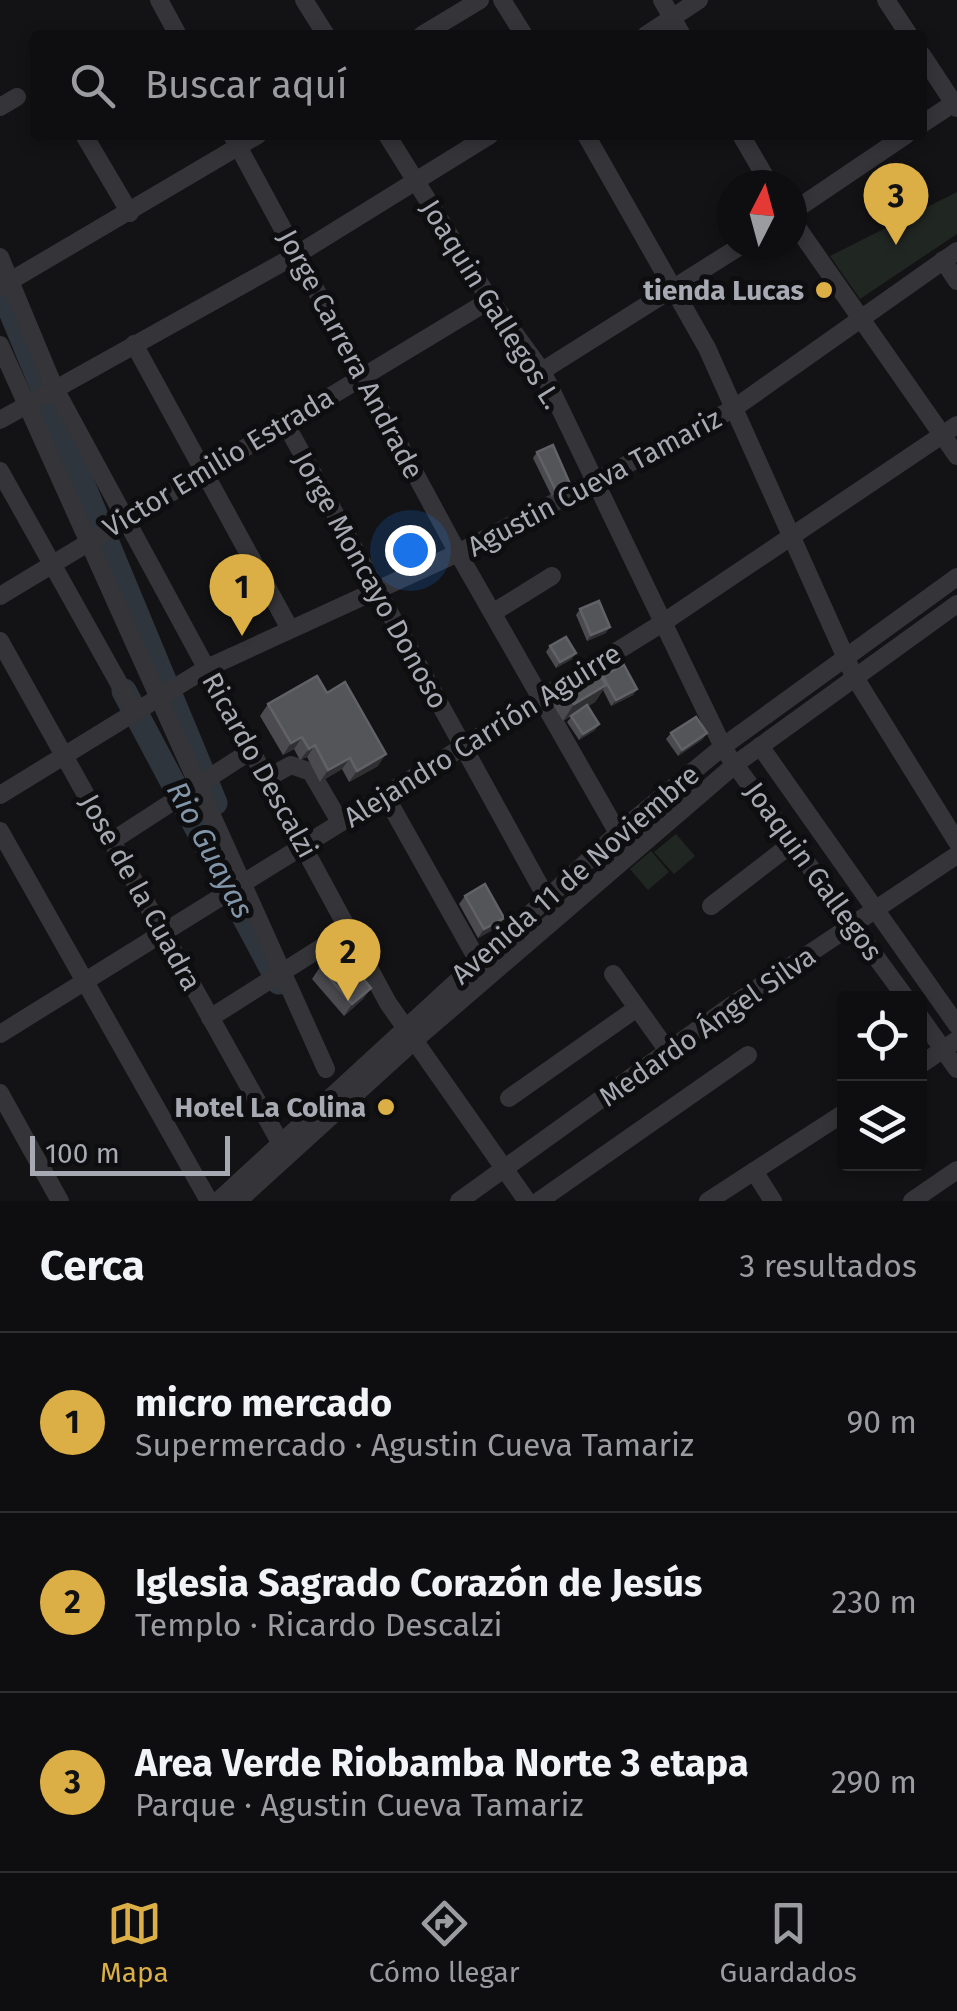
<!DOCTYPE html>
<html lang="es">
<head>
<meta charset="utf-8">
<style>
  :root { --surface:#0e0e10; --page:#1c1c1e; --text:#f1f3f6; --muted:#9b9c9f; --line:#2e2e30; --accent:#dbaf45 }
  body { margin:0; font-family:"Fira Sans",sans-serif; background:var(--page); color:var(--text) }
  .controls { position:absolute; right:30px; bottom:30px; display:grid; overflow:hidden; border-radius:10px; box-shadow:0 5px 15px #0003 }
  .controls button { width:90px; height:90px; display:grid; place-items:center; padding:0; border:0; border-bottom:2px solid var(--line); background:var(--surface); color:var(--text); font:50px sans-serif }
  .compass { position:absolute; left:717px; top:170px; width:90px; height:90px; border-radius:50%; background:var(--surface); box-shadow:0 5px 15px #0003; rotate:6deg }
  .scale { position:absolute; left:30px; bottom:25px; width:200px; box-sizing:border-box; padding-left:10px; border:5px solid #a7aab3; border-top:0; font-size:28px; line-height:35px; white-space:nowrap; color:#a7aab3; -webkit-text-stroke:8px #0e0e10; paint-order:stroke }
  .you { position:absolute; left:410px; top:550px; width:35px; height:35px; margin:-25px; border:8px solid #fff; border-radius:50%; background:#1a73e8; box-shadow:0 0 0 15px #1a73e833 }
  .badge { display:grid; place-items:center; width:65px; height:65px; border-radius:50%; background:var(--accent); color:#111; font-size:32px; font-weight:700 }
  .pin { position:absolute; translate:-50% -82px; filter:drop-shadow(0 2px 5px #0008) }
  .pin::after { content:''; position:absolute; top:52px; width:35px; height:30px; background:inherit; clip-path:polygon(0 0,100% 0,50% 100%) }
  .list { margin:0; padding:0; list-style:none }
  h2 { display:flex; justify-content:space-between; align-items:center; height:130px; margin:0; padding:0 40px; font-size:42px }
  h2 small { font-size:32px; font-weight:400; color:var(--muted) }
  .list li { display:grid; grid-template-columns:65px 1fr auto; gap:30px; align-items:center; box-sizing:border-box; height:180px; padding:0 40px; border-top:2px solid var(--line) }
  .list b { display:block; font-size:38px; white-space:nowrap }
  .list p { margin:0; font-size:32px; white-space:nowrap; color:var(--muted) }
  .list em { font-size:32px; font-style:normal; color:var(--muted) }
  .icon { flex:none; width:55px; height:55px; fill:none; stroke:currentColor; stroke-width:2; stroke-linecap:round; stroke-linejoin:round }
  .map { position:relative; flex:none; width:957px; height:1201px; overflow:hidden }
  .search { position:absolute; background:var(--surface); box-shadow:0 5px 15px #0003; left:30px; right:30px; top:30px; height:110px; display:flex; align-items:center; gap:25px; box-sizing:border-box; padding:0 35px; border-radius:10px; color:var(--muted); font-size:38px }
  .sheet { height:670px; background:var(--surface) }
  nav { display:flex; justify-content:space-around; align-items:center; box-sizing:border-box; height:140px; border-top:2px solid var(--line); background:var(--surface); font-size:28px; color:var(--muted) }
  nav a { display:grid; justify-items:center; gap:5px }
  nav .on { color:var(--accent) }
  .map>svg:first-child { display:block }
  .green { fill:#202621 }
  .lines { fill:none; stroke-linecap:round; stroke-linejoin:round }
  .river { stroke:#2e353c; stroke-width:25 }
  .minor { stroke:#353539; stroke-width:18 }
  .wall { fill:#4a4a4f }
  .shaded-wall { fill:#303033 }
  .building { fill:#545559; stroke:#616267; stroke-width:2.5 }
  .poi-dot { fill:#dbaf45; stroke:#0e0e10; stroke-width:4 }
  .labels { text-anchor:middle; stroke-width:10; stroke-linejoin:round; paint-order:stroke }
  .poi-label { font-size:28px; font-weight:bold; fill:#a7aab3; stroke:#0e0e10; text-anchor:end }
  .street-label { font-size:28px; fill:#a7aab3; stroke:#0e0e10 }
  .water-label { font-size:30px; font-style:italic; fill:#8296aa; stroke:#0e0e10 }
</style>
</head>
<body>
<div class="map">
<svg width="957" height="1201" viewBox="0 0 957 1201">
  <rect width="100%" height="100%" fill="#131315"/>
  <g class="green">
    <polygon points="957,192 957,234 860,299 830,256"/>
    <polygon points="676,834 695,856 674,874 654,852"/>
    <polygon points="651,851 669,872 648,890 630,869"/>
  </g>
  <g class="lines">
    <g class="river">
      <polyline points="0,285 215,803"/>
      <polyline points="124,691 279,982"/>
    </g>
    <g class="minor">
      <polyline points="159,0 178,35"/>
      <polyline points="304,0 326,35"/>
      <polyline points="502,0 524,35"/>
      <polyline points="662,0 682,35"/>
      <polyline points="886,0 909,35"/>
      <polyline points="422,35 480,0"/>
      <polyline points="646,35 699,0"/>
      <polyline points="922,55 957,108"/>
      <polyline points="0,107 17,97"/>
      <polyline points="922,124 957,101"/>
      <polyline points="84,135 130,213"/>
      <polyline points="232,135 458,553 618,833"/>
      <polyline points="387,135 490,300 542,371 725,751 906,998"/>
      <polyline points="586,135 707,348 854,676 957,842"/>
      <polyline points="741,135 770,185"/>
      <polyline points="792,212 906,135"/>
      <polyline points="792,220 957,456"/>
      <polyline points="0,257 54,387 388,1003 527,1201"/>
      <polyline points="943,260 957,281"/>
      <polyline points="0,287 258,135"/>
      <polyline points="134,344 290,629"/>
      <polyline points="0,345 326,1069"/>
      <polyline points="542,371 742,245"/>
      <polyline points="0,420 298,254 490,135"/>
      <polyline points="284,421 546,897"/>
      <polyline points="0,471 135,712"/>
      <polyline points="0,596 490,300"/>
      <polyline points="494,612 552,576"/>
      <polyline points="0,641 281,1144"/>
      <polyline points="760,746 957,1025"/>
      <polyline points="267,778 291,765 311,772 340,822"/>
      <polyline points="0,795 207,668 458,553 733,409 957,251"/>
      <polyline points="386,797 477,959"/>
      <polyline points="0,831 209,1201"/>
      <polyline points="112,841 252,750"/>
      <polyline points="711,906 794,842"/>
      <polyline points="613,974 668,1051"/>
      <polyline points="920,1017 957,1069"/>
      <polyline points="210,1018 349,930"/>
      <polyline points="0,1034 664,622 957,425"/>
      <polyline points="920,1065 957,1040"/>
      <polyline points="0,1093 60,1201"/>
      <polyline points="509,1098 637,1008"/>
      <polyline points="754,1171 773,1201"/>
      <polyline points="218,1201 618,833 725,745 957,577"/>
      <polyline points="238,1201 416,1039 737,763 957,604"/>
      <polyline points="459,1201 725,1010 957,855"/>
      <polyline points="539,1201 748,1055"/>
      <polyline points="708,1201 844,1113"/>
      <polyline points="912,1201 957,1170"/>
    </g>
  </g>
  <g class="wall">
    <polygon points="537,452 570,484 566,490 552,497 533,458"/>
    <polygon points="580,609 606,633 587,641 576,615"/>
    <polygon points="550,646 572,659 556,668 546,652"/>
    <polygon points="603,676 637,689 633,695 611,706 603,690 595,702 588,706 599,724 595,730 579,740 567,722 573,715 563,721 550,700 562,684 602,677"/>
    <polygon points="327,693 378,766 349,782 342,769 320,782 307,757 300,760 294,749 283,755 260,716 268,704"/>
    <polygon points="671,733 703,739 678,756 666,739"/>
    <polygon points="465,896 504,918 498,927 478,938 459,904"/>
    <polygon points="320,967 371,988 363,999 344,1016 312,979"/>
  </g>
  <g class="shaded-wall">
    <polygon points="570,484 566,490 552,497 556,491"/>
    <polygon points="610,627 606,633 587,641 591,635"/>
    <polygon points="576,653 572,659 556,668 560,662"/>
    <polygon points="606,685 595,702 563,721 574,704"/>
    <polygon points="637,689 633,695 611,706 616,700"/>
    <polygon points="599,724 595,730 579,740 583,734"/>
    <polygon points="707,733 703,739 678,756 682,750"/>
    <polygon points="302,737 294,749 283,755 291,743"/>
    <polygon points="315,745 307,757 300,760 309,749"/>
    <polygon points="386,754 378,766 349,782 357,771"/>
    <polygon points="350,758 342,769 320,782 328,770"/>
    <polygon points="504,918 498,927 478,938 484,929"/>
    <polygon points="371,988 363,999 344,1016 352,1004"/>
  </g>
  <g class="building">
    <polygon points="553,445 570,484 556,491 537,452"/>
    <polygon points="599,601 610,627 591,635 580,609"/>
    <polygon points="566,637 576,653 560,662 550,646"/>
    <polygon points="594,664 606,685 574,704 562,684"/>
    <polygon points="624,665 637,689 616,700 603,676"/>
    <polygon points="317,676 327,693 345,682 386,754 357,771 350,758 328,770 315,745 309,749 302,737 291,743 268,704"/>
    <polygon points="587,705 599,724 583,734 571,716"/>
    <polygon points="696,717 707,733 682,750 671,733"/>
    <polygon points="485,884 504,918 484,929 465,896"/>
    <polygon points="340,951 371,988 352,1004 320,967"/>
  </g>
  <g class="poi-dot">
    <circle cx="824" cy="290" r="10"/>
    <circle cx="386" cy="1107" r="10"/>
  </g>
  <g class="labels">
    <g class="poi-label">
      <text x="804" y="300">tienda Lucas</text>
      <text x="366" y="1117">Hotel La Colina</text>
    </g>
    <g class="street-label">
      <text transform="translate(492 304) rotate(58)" y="10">Joaquin Gallegos L.</text>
      <text transform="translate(351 354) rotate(62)" y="10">Jorge Carrera Andrade</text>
      <text transform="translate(218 462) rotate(-31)" y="10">Victor Emilio Estrada</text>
      <text transform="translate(594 482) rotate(-28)" y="10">Agustin Cueva Tamariz</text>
      <text transform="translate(371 580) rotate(61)" y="10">Jorge Moncayo Donoso</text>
      <text transform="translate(482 735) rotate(-32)" y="10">Alejandro Carrión Aguirre</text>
      <text transform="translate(260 765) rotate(61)" y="10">Ricardo Descalzi</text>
      <text transform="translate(814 871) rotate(54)" y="10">Joaquin Gallegos</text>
      <text transform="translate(575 874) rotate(-41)" y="10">Avenida 11 de Noviembre</text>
      <text transform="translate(141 892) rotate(61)" y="10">Jose de la Cuadra</text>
      <text transform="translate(707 1026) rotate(-35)" y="10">Medardo Ángel Silva</text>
    </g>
    <g class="water-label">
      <text transform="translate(210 850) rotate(62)" y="10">Rio Guayas</text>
    </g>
  </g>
</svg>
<div class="controls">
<button><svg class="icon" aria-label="locate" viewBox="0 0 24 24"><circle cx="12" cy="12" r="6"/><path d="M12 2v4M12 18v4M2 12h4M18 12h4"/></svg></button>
<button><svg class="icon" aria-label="layers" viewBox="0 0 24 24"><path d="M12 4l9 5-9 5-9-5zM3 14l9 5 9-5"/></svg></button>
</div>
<svg class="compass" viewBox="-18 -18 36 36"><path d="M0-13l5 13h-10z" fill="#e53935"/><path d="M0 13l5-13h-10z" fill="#9b9c9f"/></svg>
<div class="scale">100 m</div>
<div class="you"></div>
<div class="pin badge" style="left:242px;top:636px">1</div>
<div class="pin badge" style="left:348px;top:1001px">2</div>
<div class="pin badge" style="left:896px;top:245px">3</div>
<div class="search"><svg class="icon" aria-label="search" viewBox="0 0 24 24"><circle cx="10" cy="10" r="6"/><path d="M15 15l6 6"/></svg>Buscar aquí</div>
</div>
<section class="sheet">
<h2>Cerca<small>3 resultados</small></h2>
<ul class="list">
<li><span class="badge">1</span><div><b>micro mercado</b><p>Supermercado · Agustin Cueva Tamariz</p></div><em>90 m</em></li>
<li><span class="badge">2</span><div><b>Iglesia Sagrado Corazón de Jesús</b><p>Templo · Ricardo Descalzi</p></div><em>230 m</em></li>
<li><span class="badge">3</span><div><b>Area Verde Riobamba Norte 3 etapa</b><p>Parque · Agustin Cueva Tamariz</p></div><em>290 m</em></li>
</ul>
</section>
<nav>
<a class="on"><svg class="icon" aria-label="map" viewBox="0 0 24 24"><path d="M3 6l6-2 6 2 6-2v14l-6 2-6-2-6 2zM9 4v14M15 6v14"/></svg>Mapa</a>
<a><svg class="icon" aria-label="directions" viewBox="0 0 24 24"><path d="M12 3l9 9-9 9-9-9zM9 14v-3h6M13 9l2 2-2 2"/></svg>Cómo llegar</a>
<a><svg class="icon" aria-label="saved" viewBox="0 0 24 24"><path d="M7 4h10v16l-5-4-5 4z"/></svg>Guardados</a>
</nav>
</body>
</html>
